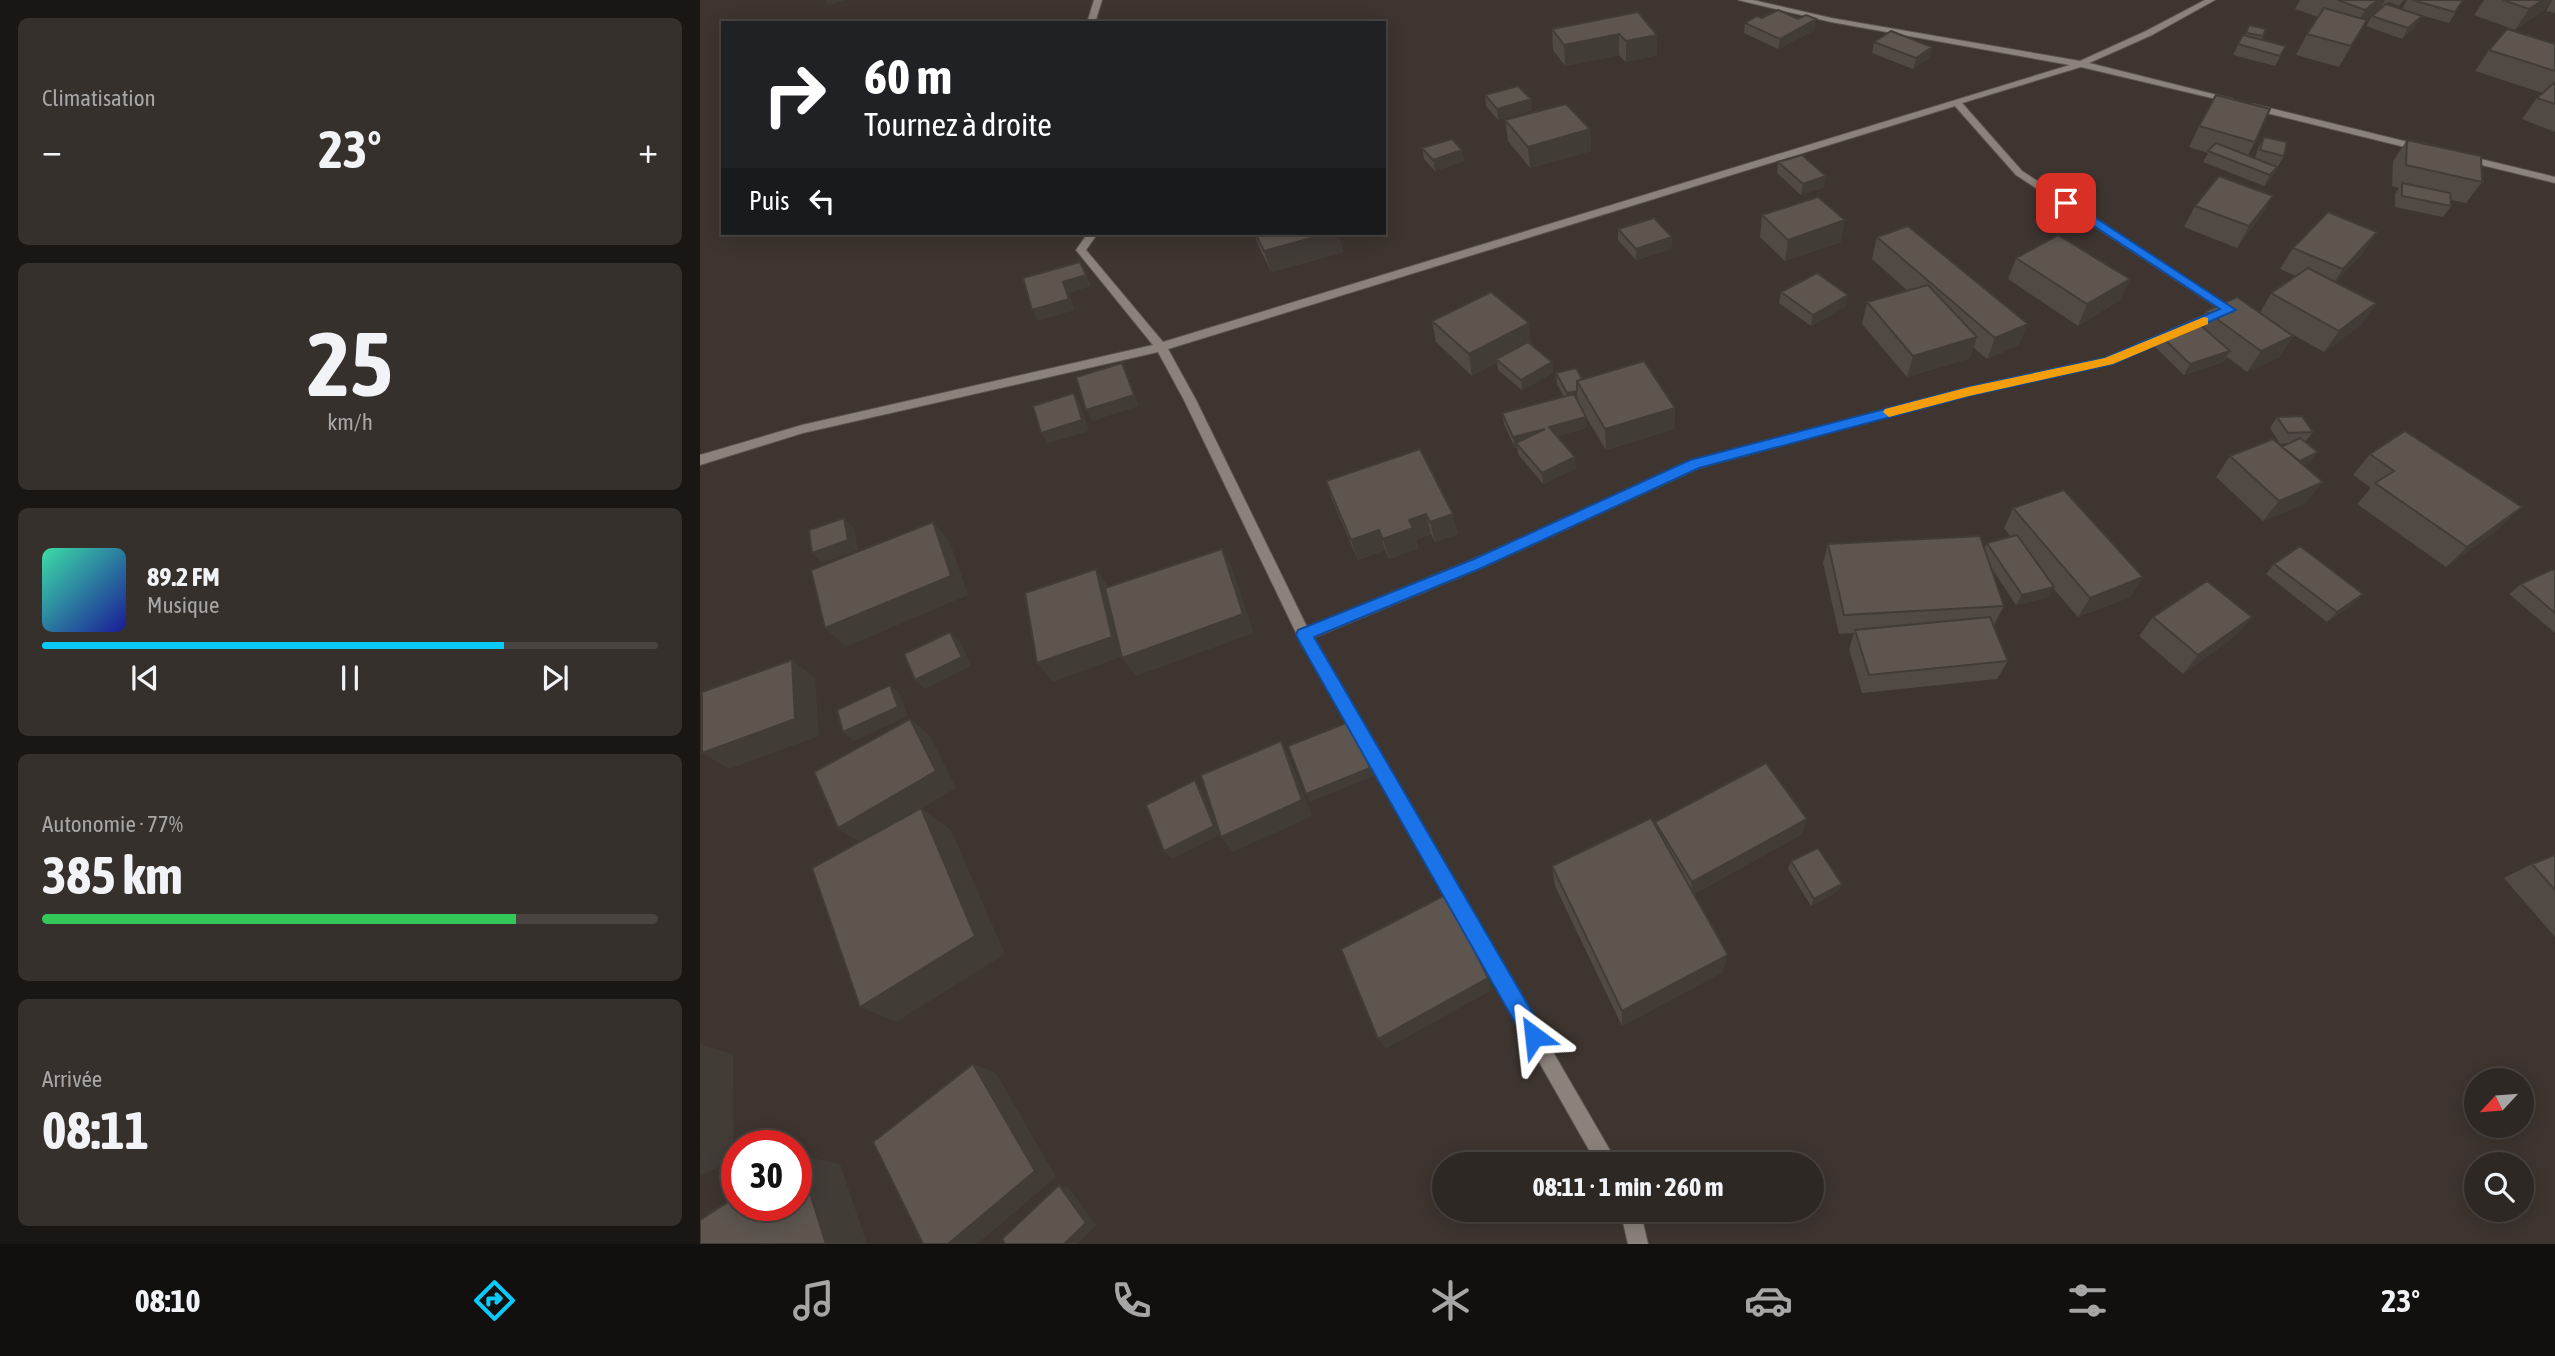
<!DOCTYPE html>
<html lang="fr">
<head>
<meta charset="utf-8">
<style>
  :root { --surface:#2e2824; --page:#36302c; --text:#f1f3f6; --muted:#a7a6a6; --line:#494441; --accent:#09cafa }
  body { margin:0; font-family:"Asap Condensed",sans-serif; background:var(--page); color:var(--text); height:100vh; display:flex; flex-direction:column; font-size:26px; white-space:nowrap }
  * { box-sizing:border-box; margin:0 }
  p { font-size:23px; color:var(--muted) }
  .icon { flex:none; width:38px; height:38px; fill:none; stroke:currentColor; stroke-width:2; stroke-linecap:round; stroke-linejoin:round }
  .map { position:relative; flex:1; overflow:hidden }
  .panel { display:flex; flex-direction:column; gap:18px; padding:18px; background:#191614; width:700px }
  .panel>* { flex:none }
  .top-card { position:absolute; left:21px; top:21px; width:665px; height:214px; border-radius:0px; box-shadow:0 4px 18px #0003,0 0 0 2px var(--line); background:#202124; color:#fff; overflow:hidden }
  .needle { width:46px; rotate:244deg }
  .controls { position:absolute; left:1764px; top:1068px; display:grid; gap:14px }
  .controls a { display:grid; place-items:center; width:70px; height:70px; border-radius:50%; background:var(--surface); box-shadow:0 4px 18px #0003,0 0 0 2px var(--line); font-size:35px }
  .speed { position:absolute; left:21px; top:1130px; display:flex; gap:14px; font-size:35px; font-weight:700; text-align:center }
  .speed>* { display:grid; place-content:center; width:91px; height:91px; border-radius:50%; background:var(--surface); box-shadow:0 4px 18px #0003,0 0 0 2px var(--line); line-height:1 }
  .speed .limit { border:10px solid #d22; background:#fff; color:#111 }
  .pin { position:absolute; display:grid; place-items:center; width:60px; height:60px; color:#fff; margin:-30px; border-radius:14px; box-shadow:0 4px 10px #0006 }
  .me { position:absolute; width:77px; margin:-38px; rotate:330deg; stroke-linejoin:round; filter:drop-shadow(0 0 5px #0008) }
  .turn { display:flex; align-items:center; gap:24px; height:147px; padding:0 28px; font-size:32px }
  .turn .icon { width:91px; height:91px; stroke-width:2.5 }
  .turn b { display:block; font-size:49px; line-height:60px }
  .then { display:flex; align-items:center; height:66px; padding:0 28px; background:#0003; gap:14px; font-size:26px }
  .big { font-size:52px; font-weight:700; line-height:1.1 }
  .panel .card { flex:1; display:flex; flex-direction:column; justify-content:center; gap:10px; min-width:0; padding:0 24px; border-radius:10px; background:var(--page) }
  .panel .dial { align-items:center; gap:0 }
  .dial b { font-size:91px; line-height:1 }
  .song { display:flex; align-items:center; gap:21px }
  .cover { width:84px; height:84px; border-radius:10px; background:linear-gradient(135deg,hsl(160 70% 55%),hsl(240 70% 35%)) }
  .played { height:7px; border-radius:4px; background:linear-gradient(90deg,var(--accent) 75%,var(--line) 75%) }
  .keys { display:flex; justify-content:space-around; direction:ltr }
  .heat { display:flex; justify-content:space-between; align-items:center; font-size:38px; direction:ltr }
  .charge { height:10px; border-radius:5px; background:linear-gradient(90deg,#34c759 77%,var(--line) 0) }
  .trip { position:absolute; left:732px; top:1152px; width:392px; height:70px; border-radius:35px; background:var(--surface); box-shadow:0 4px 18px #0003,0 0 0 2px var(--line); font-weight:700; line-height:70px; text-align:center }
  .menu { display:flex; height:112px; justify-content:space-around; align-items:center; background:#12100e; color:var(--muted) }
  .menu .icon { width:49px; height:49px }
  .menu .selected { color:var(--accent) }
  .menu b { font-size:32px; color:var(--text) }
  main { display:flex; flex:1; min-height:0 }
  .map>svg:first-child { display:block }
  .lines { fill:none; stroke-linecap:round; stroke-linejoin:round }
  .minor-casing { stroke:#5a534f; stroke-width:2 }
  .minor { fill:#8c827c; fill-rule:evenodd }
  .wall { fill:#514944 }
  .shaded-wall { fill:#423c37 }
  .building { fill:#5e554f; stroke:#423c37; stroke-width:2 }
  .route { fill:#1a73e8; stroke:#114b97; stroke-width:2 }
  .slow { fill:#f59e0b }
</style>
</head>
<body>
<main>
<section class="panel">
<div class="card"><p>Climatisation</p>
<div class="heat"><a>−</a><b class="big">23°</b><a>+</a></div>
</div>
<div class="card dial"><b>25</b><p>km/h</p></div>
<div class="card">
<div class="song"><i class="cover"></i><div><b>89.2 FM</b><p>Musique</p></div></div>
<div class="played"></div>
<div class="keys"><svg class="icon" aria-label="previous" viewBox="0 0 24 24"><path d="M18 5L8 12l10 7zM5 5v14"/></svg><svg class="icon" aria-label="pause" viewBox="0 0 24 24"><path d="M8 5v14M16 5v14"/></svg><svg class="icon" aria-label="next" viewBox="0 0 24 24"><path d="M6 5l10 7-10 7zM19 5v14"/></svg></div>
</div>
<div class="card"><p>Autonomie · 77%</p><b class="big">385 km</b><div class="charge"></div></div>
<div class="card"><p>Arrivée</p><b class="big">08:11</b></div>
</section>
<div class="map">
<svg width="1855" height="1244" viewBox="0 0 1855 1244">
  <rect width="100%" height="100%" fill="#3e3530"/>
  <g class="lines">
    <g class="minor-casing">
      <path id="minor" d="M394 0H402L395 23H387Z
        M1038 0H1053L1131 18 1380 61 1446 31 1505 0H1515L1452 35 1389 63 1533 99V103L1381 67 1262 103 1322 171 1535 310 1534 313H1526L1316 175 1255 106 468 349 496 400 607 627 774 559 991 461 1269 387 1405 358 1510 313H1518L1520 316 1412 364 1269 395 999 468 784 567 613 638 918 1164H897L599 639 484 400 458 352 103 433 0 465V455L102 425 453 345 376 250 388 233H398L386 250 463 342 1370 65 1131 22Z
        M1553 104 1724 146 1726 148 1721 151 1550 109V105Z
        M1764 155 1855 177V183L1761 160 1759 158Z
        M920 1209H940L948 1244H928Z"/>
    </g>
    <use href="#minor" class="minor"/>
  </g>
  <path class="wall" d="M1600 0H1704L1699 6 1688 2 1687 4 1702 9 1707 0H1763L1749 23 1703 10 1722 16 1715 27 1702 39 1666 26 1672 16 1667 20 1639 67 1596 55 1607 34 1618 17 1595 9Z
    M1784 0H1851L1845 9 1815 30 1774 15Z
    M1852 0H1855V13L1846 11Z
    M1062 18 1115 30 1078 49 1044 33 1045 23Z
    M1549 25 1566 29 1562 39 1586 46 1575 66 1533 55 1543 35H1545Z
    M852 29 957 35V55L926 62 919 55 865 66 853 50Z
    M1174 42 1232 47 1229 58 1213 69 1172 53Z
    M1855 44V132L1822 119 1837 98 1843 93 1775 71 1789 50Z
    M785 95 832 110 798 120 786 106Z
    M805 120 890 129 891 151 830 168 808 141Z
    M1499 126 1555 142 1548 155 1555 158 1558 148 1564 137 1584 156 1571 178 1564 186 1503 162 1508 153 1489 147Z
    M1707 140 1782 182 1766 203 1751 200V206L1743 217 1695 207V194L1699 188 1692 186 1693 161Z
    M722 148 762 150 764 161 735 171 724 159Z
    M1078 162 1124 187 1101 195 1077 173Z
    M1573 196 1560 217 1537 248 1484 227 1495 206Z
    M1062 215 1141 242 1085 261 1060 237Z
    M918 229 972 237 971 249 936 260 918 240Z
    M1677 232 1662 254 1636 282 1676 303 1661 325 1624 352 1581 328 1593 336 1579 357 1547 372 1527 357 1523 362 1484 375 1454 346 1460 335 1499 324 1506 311 1560 313 1571 293 1596 276 1580 269 1593 248Z
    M554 233H638L643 252 571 272 559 247Z
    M1177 237 1319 345 1287 359 1273 347 1270 358 1207 377 1162 324 1167 302 1208 291 1172 259Z
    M1316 258 1430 279 1420 300 1378 326 1308 279Z
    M1081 292 1148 295 1146 306 1111 326 1079 303Z
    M732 321 831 344 852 362 853 373 822 390 798 370 797 362 772 376 736 342Z
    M856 373 882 379 975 408 974 429 906 450 877 402 886 417V428L857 436 876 468 843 484 818 454 817 447 815 448 804 424 802 413 864 397 857 384Z
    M1577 417 1613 432 1605 442 1610 463 1604 466 1606 503 1563 521 1516 477 1530 456 1582 447 1590 443 1580 444 1570 428Z
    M720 449 758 534 735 542 731 534 716 540 718 548 689 559 685 550 658 560 633 502 626 481Z
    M1670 454 1800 528 1746 567 1657 504 1671 488 1653 475Z
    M1313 508 1443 577 1430 597 1378 617 1353 588 1348 597 1316 605 1291 567 1304 606 1294 625 1308 661 1297 679 1162 693 1149 649 1154 633 1139 634 1123 563 1128 544 1284 548 1287 543 1311 537 1304 528Z
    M1574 564 1653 604 1627 622 1566 574Z
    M1855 571V633L1809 594 1821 584Z
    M1453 617H1552L1535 636 1483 674 1439 636Z
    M955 822 1102 834 994 894 1023 972 922 1026 855 886 852 866 955 825Z
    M1855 855V937L1804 878 1832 864Z
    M1091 861 1142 884 1138 891 1111 906 1088 869Z"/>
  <path class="shaded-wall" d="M126 0H145L129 5Z
    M1678 0H1685L1679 11 1654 30 1665 10Z
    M1843 0H1851L1845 9 1815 30 1829 9Z
    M1722 16 1715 27 1702 39 1708 28Z
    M1116 19 1115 30 1078 49 1080 39Z
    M1667 20 1656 40 1639 67 1651 46Z
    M919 34V55L865 66 864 45Z
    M957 35V55L926 62V41Z
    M1232 47 1229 58 1213 69 1216 58Z
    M831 99 832 110 798 120 797 109Z
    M890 129 891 151 830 168 828 147Z
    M762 150 764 161 735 171 733 160Z
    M1577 167 1571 178 1564 186 1570 175Z
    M1126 176 1124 187 1101 195 1103 184Z
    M1573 196 1560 217 1537 248 1549 226Z
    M1145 220 1141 242 1085 261 1088 240Z
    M1677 232 1662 254 1628 291 1643 269Z
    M629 233H638L643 252 571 272 564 251Z
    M972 237 971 249 936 260V249Z
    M380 262 391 286 369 293 375 310 338 321 332 310 363 282Z
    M1430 279 1420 300 1378 326 1387 304Z
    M1148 295 1146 306 1111 326 1113 315Z
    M1676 303 1661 325 1624 352 1639 331Z
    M829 323 831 344 796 359 797 362 772 376 769 354Z
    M1328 324 1319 345 1287 359 1295 338Z
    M1593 336 1579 357 1547 372 1561 351Z
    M1277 337 1270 358 1207 377 1213 356Z
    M1530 351 1523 362 1484 375 1490 364Z
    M852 362 853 373 822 390 821 380Z
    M422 363 427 374 439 406 393 421 386 410Z
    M877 391 878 402 868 404 867 393Z
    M374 393 380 404 389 431 348 443 341 433Z
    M975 408 974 429 906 450 905 429Z
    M886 417V428L850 438 849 427Z
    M845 429 816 443 817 447 815 448 813 437Z
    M1618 452 1610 463 1592 472 1600 461Z
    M875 457 876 468 843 484 842 473Z
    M1623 482 1606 503 1563 521 1579 501Z
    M1822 507 1800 528 1746 567 1767 547Z
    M726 514 731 534 716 540 718 548 689 559 683 539 709 520Z
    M753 514 758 534 735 542 730 522Z
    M144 518 154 528 158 550 122 563 112 553Z
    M233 522 250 542 268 595 146 647 125 628Z
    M679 530 685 550 658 560 651 540Z
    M522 549 532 568 554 633 436 676 422 658Z
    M396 569 410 589 426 655 353 682 337 663Z
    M1443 577 1430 597 1378 617 1390 598Z
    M1354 587 1348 597 1316 605 1322 595Z
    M1663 594 1653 604 1627 622 1637 612Z
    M1552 617 1535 636 1483 674 1498 655Z
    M250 632 260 641 271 666 225 689 215 680Z
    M92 660 115 678 119 736 29 769 2 753Z
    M190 685 200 694 208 716 154 741 143 732Z
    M210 719 230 736 256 788 222 808 251 830 305 954 196 1022 160 1007 161 843 138 828Z
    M651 721 674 776 610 802 606 794Z
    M581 741 590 758 612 816 533 852 521 837Z
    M495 780 501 789 521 834 472 859 464 851Z
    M1107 819 1102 834 990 896 992 882Z
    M1142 884 1138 891 1111 906 1114 899Z
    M1028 955 1023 972 922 1026V1011Z
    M788 978 792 990 686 1049 678 1039Z
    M2 1045 33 1054 34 1160 0 1176Z
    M273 1064 296 1073 356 1177 277 1244H248Z
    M98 1155 140 1164 167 1244H126Z
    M359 1185 369 1188 396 1225 377 1244H364Z"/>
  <path class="building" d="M1638 0H1678L1665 10Z
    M1712 0H1763L1755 12Z
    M1803 0H1843L1829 9Z
    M1686 4 1722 16 1708 28 1672 16Z
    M1624 8 1667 20 1651 46 1607 34Z
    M1078 10 1098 19 1106 15 1116 19 1080 39 1045 23 1057 16 1062 18Z
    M938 12 957 35 926 41 919 34 864 45 852 29Z
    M1549 25 1566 29 1563 36 1546 33Z
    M1807 29 1855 44V71L1789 50Z
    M1191 31 1232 47 1216 58 1174 42Z
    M1543 35 1586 46 1580 56 1538 44Z
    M1855 82V104L1837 98Z
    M818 86 831 99 797 109 785 95Z
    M1516 95 1570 109 1555 142 1499 126Z
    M866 104 890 129 828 147 805 120Z
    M1564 137 1587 142 1584 156 1560 150Z
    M752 139 762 150 733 160 722 148Z
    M1707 140 1781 156 1782 182 1706 165Z
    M1516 143 1577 167 1570 175 1508 151Z
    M1102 155 1126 176 1103 184 1078 162Z
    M1519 176 1573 196 1549 226 1495 206Z
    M1702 183 1750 193 1751 206 1702 196Z
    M1118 197 1145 220 1088 240 1062 215Z
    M1628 212 1677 232 1643 269 1593 248Z
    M954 218 972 237 936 249 918 229Z
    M1208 226 1328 324 1295 338 1177 237Z
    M555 233H629L564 251Z
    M1358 235 1430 279 1387 304 1316 258Z
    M380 262 386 275 363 282 369 299 332 310 323 278Z
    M1608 268 1676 303 1639 331 1571 293Z
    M1117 273 1148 295 1113 315 1081 292Z
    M1228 285 1277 337 1213 356 1167 302Z
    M791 292 829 323 769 354 732 321Z
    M1537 297 1593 336 1561 351 1506 311Z
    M1499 324 1530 351 1490 364 1460 335Z
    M828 342 852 362 821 380 796 359Z
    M944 361 975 408 905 429 877 381Z
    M422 363 434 395 386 410 376 377Z
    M876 368 882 379 877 381V391L867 393 856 373Z
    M374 393 382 420 341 433 333 406Z
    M874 394 886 417 849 427 875 457 842 473 816 443 845 429 813 437 802 413Z
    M1602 416 1613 432 1588 433 1577 417Z
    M1705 431 1822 507 1767 547 1675 483 1694 471 1670 454Z
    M1600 438 1618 452 1600 461 1582 447Z
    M1573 439 1623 482 1579 501 1530 456Z
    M720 449 753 514 730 522 726 514 709 520 713 528 683 539 679 530 651 540 626 481Z
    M1364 490 1443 577 1390 598 1313 508Z
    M144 518 148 540 112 553 109 530Z
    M233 522 251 576 125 628 111 570Z
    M1317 535 1354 587 1322 595 1287 543Z
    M1280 536 1304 606 1144 615 1128 544Z
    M1600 546 1663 594 1637 612 1574 564Z
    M522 549 543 614 422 658 405 588Z
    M396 569 412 637 337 663 325 593Z
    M1853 569 1855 571V613L1821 584Z
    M1507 581 1552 617 1498 655 1453 617Z
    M1290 617 1308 661 1169 675 1155 630Z
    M250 632 262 657 215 680 204 654Z
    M92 660 95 719 2 753V692Z
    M190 685 198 707 143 732 137 710Z
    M210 719 236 771 138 828 114 772Z
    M651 721 670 768 606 794 588 746Z
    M581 741 602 800 521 837 501 775Z
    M1066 763 1107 819 992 882 955 822Z
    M495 780 514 826 464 851 446 805Z
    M221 808 275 936 160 1007 112 868Z
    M951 818 1028 955 922 1011 852 866Z
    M1118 848 1142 884 1114 899 1091 861Z
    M1855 855V890L1832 864Z
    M747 894 788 978 678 1039 641 949Z
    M0 1045H2L0 1154Z
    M273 1064 335 1171 248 1244H223L173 1142Z
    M98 1155 126 1244H0V1220L37 1196V1206H96V1156Z
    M359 1185 386 1223 364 1244H305L302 1239Z"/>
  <path class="route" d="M1362 201H1370L1536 310 1413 364 1269 396 999 468 784 567 614 637 842 1029 845 1036 842 1044 834 1047 827 1044 598 639 596 635 598 630 774 559 990 460 1269 387 1405 358 1520 309 1362 205Z"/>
  <path class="slow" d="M1504 317 1508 318V324L1413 364 1269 396 1189 417 1183 412 1185 409 1269 387 1405 358Z"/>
</svg>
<div class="controls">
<a><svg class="needle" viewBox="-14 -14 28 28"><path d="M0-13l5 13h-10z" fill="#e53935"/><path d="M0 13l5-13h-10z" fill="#a7a6a6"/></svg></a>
<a><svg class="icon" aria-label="search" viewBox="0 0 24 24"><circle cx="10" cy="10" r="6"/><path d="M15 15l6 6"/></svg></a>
</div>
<div class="speed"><div class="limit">30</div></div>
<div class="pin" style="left:1366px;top:203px;background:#d93025"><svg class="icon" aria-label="arrive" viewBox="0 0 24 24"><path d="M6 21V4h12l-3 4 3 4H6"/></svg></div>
<svg class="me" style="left:834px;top:1036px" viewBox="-20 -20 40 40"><path d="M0-17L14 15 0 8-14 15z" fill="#1a73e8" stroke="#fff" stroke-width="4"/></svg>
<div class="trip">08:11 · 1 min · 260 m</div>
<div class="top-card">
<div class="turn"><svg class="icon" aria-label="right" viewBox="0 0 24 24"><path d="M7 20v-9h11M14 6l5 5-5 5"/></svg><div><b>60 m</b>Tournez à droite</div></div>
<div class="then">Puis<svg class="icon" aria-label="left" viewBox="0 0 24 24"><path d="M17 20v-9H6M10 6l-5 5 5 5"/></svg></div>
</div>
</div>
</main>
<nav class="menu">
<b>08:10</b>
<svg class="icon selected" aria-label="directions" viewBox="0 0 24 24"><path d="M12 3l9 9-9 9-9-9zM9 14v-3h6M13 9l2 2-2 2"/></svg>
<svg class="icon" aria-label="music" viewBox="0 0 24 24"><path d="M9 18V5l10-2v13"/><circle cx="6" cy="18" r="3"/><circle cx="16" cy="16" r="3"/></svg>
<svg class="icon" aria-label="phone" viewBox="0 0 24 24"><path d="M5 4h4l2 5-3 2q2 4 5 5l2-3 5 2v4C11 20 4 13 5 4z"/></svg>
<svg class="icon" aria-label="climate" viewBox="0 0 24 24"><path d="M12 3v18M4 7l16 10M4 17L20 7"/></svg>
<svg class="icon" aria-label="car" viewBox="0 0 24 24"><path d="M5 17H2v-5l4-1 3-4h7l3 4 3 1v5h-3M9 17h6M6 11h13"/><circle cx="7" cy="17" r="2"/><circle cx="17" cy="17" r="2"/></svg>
<svg class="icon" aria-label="filters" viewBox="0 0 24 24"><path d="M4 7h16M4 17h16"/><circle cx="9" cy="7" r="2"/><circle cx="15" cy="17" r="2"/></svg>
<b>23°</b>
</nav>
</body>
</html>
